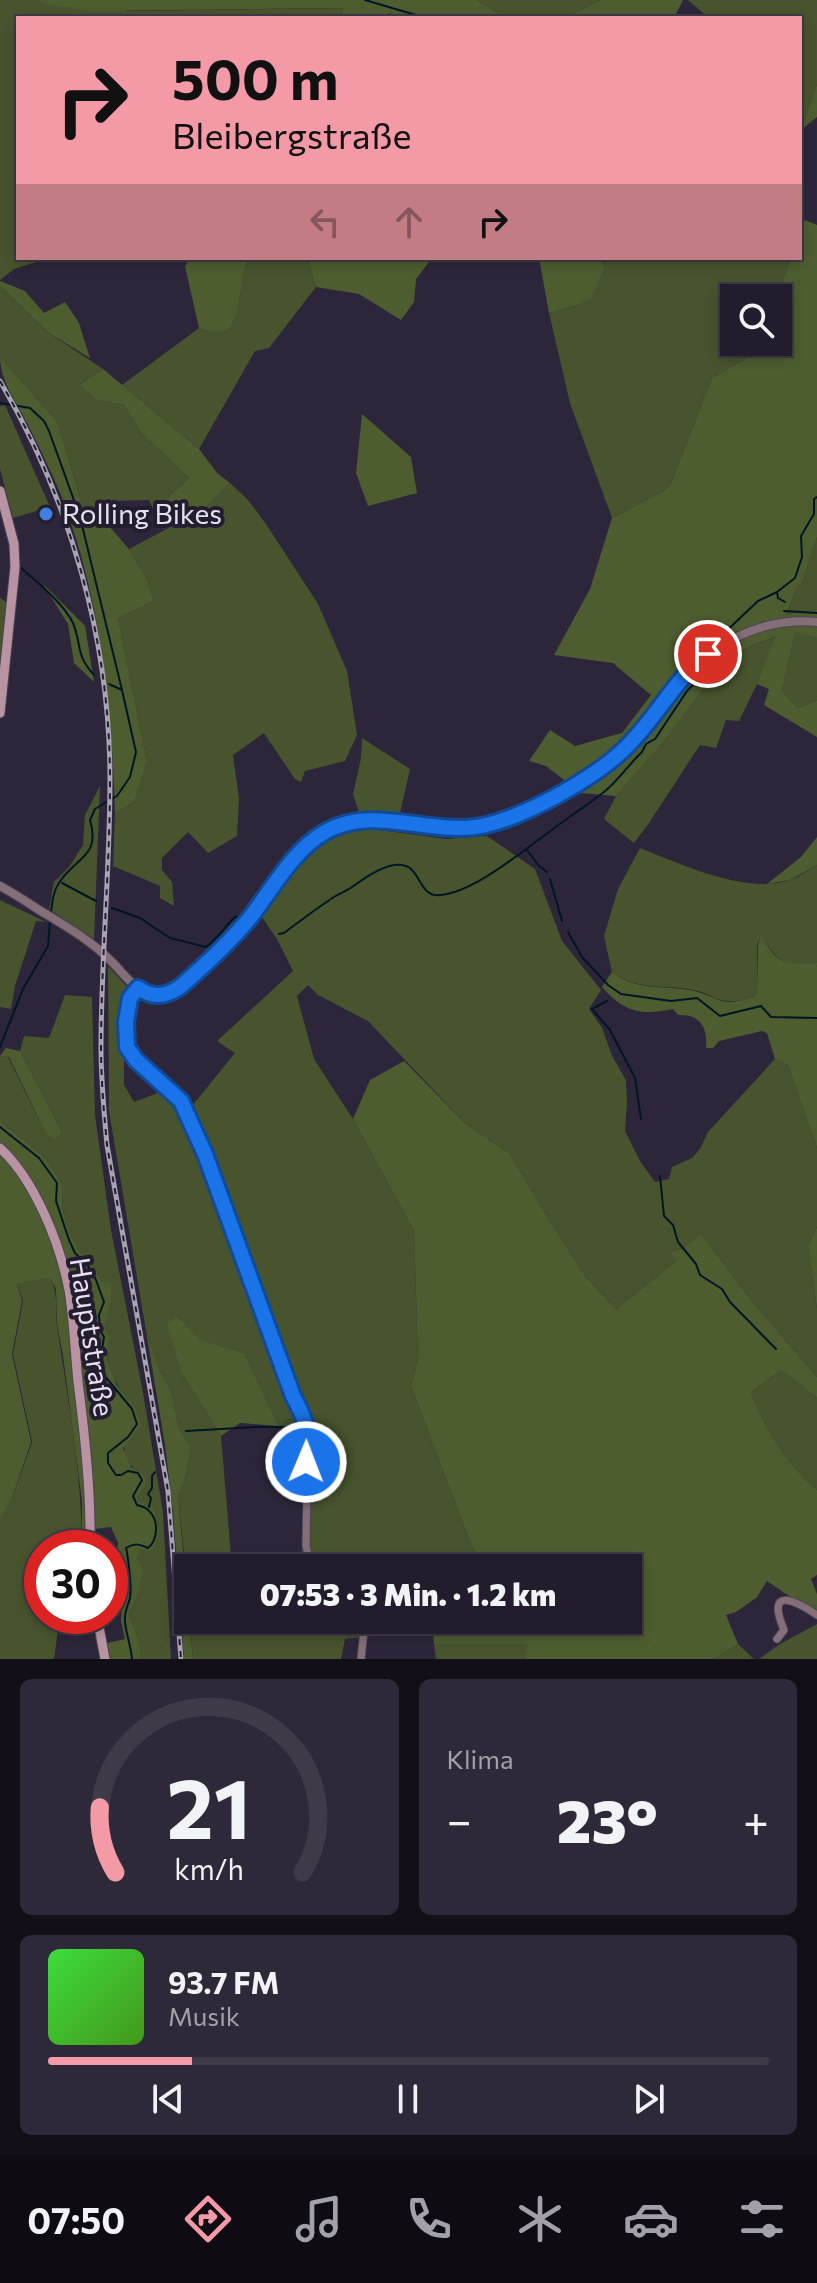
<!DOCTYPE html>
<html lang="de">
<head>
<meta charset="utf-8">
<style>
  :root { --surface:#221c2c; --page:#2e2938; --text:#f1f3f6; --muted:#a2a1a9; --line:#3f3a48; --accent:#f49aa6 }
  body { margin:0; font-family:Commissioner,sans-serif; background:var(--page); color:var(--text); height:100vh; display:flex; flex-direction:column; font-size:30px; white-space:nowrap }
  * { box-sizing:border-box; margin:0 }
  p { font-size:26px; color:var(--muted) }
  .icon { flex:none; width:44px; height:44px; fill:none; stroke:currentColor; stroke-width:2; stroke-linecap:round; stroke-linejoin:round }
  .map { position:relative; height:1659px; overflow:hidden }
  .drawer { display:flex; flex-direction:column; gap:20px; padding:20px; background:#130f18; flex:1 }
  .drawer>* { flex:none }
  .top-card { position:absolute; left:16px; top:16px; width:786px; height:244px; border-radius:0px; box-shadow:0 4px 12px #0003,0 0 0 2px var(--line); background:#f49aa6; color:#111; overflow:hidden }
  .fabs { position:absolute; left:720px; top:284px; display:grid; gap:16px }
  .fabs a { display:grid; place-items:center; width:72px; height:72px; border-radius:0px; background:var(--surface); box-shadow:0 4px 12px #0003,0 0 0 2px var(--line); font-size:40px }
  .speed { position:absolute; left:24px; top:1530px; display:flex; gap:16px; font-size:40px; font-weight:700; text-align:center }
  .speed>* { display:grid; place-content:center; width:104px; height:104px; border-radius:50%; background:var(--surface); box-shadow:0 4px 12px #0003,0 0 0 2px var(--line); line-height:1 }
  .speed .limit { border:12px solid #d22; background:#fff; color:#111 }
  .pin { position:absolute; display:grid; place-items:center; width:68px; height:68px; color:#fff; margin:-34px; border:4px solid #fff; border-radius:50%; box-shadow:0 2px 8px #0007 }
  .me { position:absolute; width:88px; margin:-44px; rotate:1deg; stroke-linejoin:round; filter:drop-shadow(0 0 6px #0008) }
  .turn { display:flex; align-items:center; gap:28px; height:168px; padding:0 24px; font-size:36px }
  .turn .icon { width:104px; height:104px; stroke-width:2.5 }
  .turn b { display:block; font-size:56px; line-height:68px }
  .lanes { display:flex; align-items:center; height:76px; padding:0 24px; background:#0003; justify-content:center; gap:40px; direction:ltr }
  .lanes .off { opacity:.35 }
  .big { font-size:60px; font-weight:800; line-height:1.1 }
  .drawer .tile { flex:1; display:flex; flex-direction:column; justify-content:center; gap:12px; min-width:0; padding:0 28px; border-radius:12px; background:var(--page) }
  .drawer .dial { align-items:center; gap:0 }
  .dial svg { height:208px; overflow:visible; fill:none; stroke:var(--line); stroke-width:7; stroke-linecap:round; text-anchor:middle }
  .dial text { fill:var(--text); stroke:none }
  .song { display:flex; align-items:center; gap:24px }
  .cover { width:96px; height:96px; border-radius:12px; background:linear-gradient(135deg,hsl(120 70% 55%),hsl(100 70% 35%)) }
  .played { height:8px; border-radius:4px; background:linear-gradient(90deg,var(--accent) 20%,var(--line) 20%) }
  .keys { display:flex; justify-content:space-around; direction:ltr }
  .heat { display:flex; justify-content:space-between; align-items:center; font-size:44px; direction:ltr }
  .drawer .tiles { flex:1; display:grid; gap:20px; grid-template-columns:1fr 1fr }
  .tile:last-child { grid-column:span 2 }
  .trip { position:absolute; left:174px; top:1554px; width:468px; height:80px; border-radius:0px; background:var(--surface); box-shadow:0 4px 12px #0003,0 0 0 2px var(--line); font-weight:800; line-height:80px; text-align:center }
  .tab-bar { display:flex; height:128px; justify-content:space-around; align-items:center; background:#0e0b12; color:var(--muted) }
  .tab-bar .icon { width:56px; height:56px }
  .tab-bar .selected { color:var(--accent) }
  .tab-bar b { font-size:36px; color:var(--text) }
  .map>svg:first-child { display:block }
  .green { fill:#47542d }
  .forest { fill:#4e5d30 }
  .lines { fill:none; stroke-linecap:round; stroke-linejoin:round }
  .stream { stroke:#011625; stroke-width:2 }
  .minor-casing { stroke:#4b4457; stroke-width:9 }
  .tertiary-casing { stroke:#4b4457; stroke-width:10 }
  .secondary-casing { stroke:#4b4457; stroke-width:11 }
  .minor { stroke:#846e77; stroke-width:7 }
  .tertiary { stroke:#846e77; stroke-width:8 }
  .secondary { stroke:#b894a2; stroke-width:9 }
  .rail-casing { stroke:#a9a4b3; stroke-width:5 }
  .rail { stroke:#241d30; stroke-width:2; stroke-dasharray:6; stroke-linecap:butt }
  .route-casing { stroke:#114b97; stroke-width:20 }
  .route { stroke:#1a73e8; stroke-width:14 }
  .shop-dot { fill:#3f7fe0; stroke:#241d30; stroke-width:3 }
  .labels { text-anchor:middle; stroke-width:8; stroke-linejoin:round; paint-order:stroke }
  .poi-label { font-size:28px; fill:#e6e1ee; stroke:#241d30; text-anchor:start }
  .street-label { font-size:28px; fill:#e6e1ee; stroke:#241d30 }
</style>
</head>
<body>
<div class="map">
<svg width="817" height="1659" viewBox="0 0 817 1659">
  <rect width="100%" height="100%" fill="#2d263a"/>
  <path class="green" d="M0 0H127L126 11 343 8 341 18H18V258H49L14 269 0 280Z
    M477 0H600L565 18H506Z
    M688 0H817V84L801 130 800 18H709Z
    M247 258H307L316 287 269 348 255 351 199 449 122 385 199 328 208 331 237 313Z
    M599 258H791L776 298H734V342H760L756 353 712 378 671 483 665 490 612 518 570 403 549 313 579 305 605 266Z
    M0 286 49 333 103 369 79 385 97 400 124 405 141 433 189 478 164 501 158 519 149 500 108 501V525L87 520 57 421 0 357Z
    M5 405 50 507 13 518 0 469V406Z
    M230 483 248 500 266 524 318 604 347 671 357 735 345 761 305 771 301 782 295 779 264 733 233 755 239 799 237 836 208 853 188 832 162 858V870L172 882 174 906 160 898V886L113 866 115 813 135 801 147 761 118 618 154 601 146 577 129 549 204 509Z
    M817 537V610L786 616 798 586 802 583Z
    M0 598 9 604 0 683Z
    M795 631 817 638V700L798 708 782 691Z
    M776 637 757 684 739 721 726 720 716 748 700 745 649 823 634 843 604 819 616 796 667 738 725 660 753 645Z
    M362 738 410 769 399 818 375 815 361 818 353 794 361 758Z
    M100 786 94 939 49 909 54 882 69 867 83 845 85 815Z
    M364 828 447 839 487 836 535 869 562 941 601 990 589 1009 602 1028 612 1056 626 1080 627 1102 625 1131 640 1161 655 1182 669 1179 672 1167 692 1158 700 1149 708 1132 775 1059 788 1065 817 1148V1227L808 1246 817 1309V1377L751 1300 701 1233 683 1248 672 1252 676 1261 616 1309 586 1277 550 1221 510 1154 465 1123 368 1021 318 995 308 985 297 996 314 1059 353 1119 414 1231 418 1359 411 1386 472 1547 489 1568H300L301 1549 304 1556 309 1549V1422L295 1394 188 1111 235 1053 217 1041 293 971 277 939 260 914 307 854 329 838Z
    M640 848C680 864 747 895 790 880 799 877 808 870 817 865V963C782 964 781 965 761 936L757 945V992L754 997C746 999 737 1002 729 1001 717 1001 709 994 698 991 666 983 641 993 612 972L604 936 618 889Z
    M0 900 46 922 36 921 15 986 11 1009 0 1007Z
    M108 966 130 990 124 1005V1085L134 1102 166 1090 179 1103 202 1153 288 1392 302 1420 303 1428 279 1426 244 1353 200 1340 177 1316 182 1374 221 1436 232 1568H188V1572H186L178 1497 186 1476 191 1446 179 1429 171 1390 160 1371 146 1331 109 1111Z
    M65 995 92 997 95 1115 111 1230 142 1387 163 1512 171 1659H140L138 1638 129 1615 136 1599 139 1502 137 1495 147 1482C143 1472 135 1471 129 1463 118 1445 129 1425 134 1406 122 1392 111 1379 108 1360 105 1349 110 1340 105 1328L111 1302 93 1266 81 1253 71 1237 62 1208 63 1185 46 1159 28 1143 0 1122V1056L8 1057 46 1134 62 1132 20 1051 24 1036 49 1038Z
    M50 1278C59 1295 55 1308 57 1326 68 1401 82 1472 82 1548H42V1616H71L65 1629 58 1630 54 1659H0V1521L12 1498 32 1442 13 1354 23 1301 17 1284Z
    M781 1370 817 1398V1490C785 1464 765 1430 751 1392Z
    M284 1620H414L413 1622 381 1635 345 1639 341 1659H193L191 1634 239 1621 256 1636Z
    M817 1624V1659H759L780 1644Z
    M434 1644H529L524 1659H436Z
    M738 1644 754 1659H714Z"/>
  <path class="forest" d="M37 0H477L506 18H403L389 13 384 18H341L343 8 92 11 48 5Z
    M600 0H683L674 18H565Z
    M817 84V117L801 130Z
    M805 220 817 225V537L802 583 798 586 786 615 817 610V638L795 632 782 691 798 708 817 700V737L764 705 769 689 757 684 775 637 753 645 725 660 667 738 616 796 581 793 546 766 529 761 550 730 575 746 622 733 651 695 613 663 554 655 590 589 612 518 665 490 671 483 712 378 756 353 760 342H778V298H776L791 258H800V234Z
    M190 258H247L237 313 228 330 208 331 199 328 185 266Z
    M307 258H432L416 279 414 302 401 320 359 294 316 287Z
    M539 258H599L605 266 592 297 579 305 549 313Z
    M0 281 25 291 44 313 65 302 79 323 90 358 49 333 0 286Z
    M0 357 57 421 87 520 108 525 129 549 146 577 154 601 118 618 147 761 135 801 115 813C112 705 100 597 61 495 51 471 39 447 27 423 16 402 0 380 0 357Z
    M103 369 199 449 217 473 230 483 204 509 163 529 158 519 164 501 189 478 141 433 124 405 97 400 79 385Z
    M362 414 411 457 417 493 368 506 356 473Z
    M43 584 85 626 94 682 74 663 68 624Z
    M817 837V865L790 880 767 884 801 857Z
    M761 935C777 965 785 964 817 963V1148L788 1065 775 1059 767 1033 762 1031 719 1041 713 1048H706C708 1027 700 1014 678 1015L673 1009C641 1016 624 1012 602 987L612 972C641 994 667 983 698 992 709 995 717 1001 729 1002 737 1002 746 999 754 997L757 992 758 945Z
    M6 1048 20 1051 62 1132 55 1139 46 1134 9 1057 0 1056Z
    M404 1061 465 1123 510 1154 550 1221 586 1277 616 1309 676 1261 671 1252 683 1248 701 1233 751 1300 817 1377V1398L781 1370 751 1392C765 1430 786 1464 817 1490V1575L811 1579 817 1594V1611L786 1594 767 1581 757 1597 736 1612 726 1615 738 1644 714 1659H524L528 1644H434L432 1620H628V1568H489L472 1547 411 1386 418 1359 414 1231 353 1119 370 1080Z
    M0 1122 28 1143 46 1159 63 1185 62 1208 71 1237 81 1253 93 1266 102 1282 111 1283V1302L105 1328 109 1337 107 1359 116 1384 134 1406 141 1425 123 1448 131 1467 143 1474 147 1482 137 1496 139 1502 154 1510 159 1532 154 1550 139 1549 137 1560 143 1569 136 1599 129 1615 138 1638 141 1659H101L99 1645 125 1639 121 1621 122 1597 115 1570 118 1543 111 1527 95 1529 93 1548H82V1501L63 1355 57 1324 56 1289 50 1278 17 1284 22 1301 12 1354 31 1442 12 1498 0 1521Z
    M817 1227V1309L808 1246Z
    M177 1316 201 1340 244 1353 279 1426 240 1423 221 1436 182 1374 167 1325Z
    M146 1331 160 1371 171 1390 179 1429 191 1446 186 1476 178 1497 193 1659H184L173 1512 165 1445Z"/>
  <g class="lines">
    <path class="stream" d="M365 0 426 18
      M0 403 30 408 44 421 49 431 80 517 122 690 136 752 130 777 117 796 95 809 90 820C101 858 75 857 59 883 53 892 52 902 51 913
      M21 568C37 582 64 604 73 623 82 645 75 654 94 675
      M777 592 778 598 785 602
      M784 611 817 613
      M721 636 758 601 777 592 795 578 802 557 801 536 814 514V499L817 497
      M109 684 122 690
      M527 850 539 866 547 872
      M550 879 562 921
      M62 883 96 901
      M112 908 140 918 170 938 206 947C218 939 224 927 235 917L244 916
      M568 932 582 957 608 985 621 994 671 1001 697 998 720 1016 761 1006 771 1017 817 1018
      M279 934 284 933C300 921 317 908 334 897 340 893 349 890 355 885 367 876 394 857 410 868 421 877 422 897 440 895 472 893 519 854 545 835 564 820 585 807 604 792 619 780 629 764 642 752L646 744 655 739 687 691 709 668
      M607 1001 592 1009 610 1030 635 1078 641 1119
      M0 1047 23 989 48 946 50 920
      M0 1127 39 1158 57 1183 56 1201 69 1240 75 1253 88 1266 96 1280 104 1302 99 1315 100 1330 104 1337 99 1369 132 1409 137 1424 128 1437 108 1453V1463L116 1475H121L128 1471 138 1473 142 1480 133 1496 137 1505C141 1506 147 1508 149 1511 159 1520 158 1540 148 1548 140 1544 134 1543 126 1548 128 1556 132 1589 130 1598 128 1606 124 1612 125 1622 126 1634 131 1646 132 1659
      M660 1176 664 1216 673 1225 678 1242 696 1264 700 1275 722 1289 730 1302 776 1349
      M186 1431 257 1427H303
      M312 1434H316L317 1429
      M149 1507 151 1498 148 1494 152 1488V1476L155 1472"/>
    <g class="minor-casing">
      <path id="minor" d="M138 988 130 998 126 1022 127 1047 136 1060 181 1101 205 1154 293 1396 306 1420 308 1434 306 1546 311 1568
        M777 1639 784 1630C766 1587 793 1599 817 1615
        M361 1659 365 1620"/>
    </g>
    <g class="tertiary-casing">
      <path id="tertiary" d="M0 886C13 893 24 900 36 908 62 924 88 938 110 960 123 972 137 995 157 996 174 996 186 982 197 972 216 954 236 936 252 915 272 889 291 857 318 837 364 803 421 834 472 828 509 824 555 797 588 778 624 756 644 723 670 691 705 647 760 616 817 622"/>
    </g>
    <g class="secondary-casing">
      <path id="secondary" d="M0 491 14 544 15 567 0 713
        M0 1148C35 1180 60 1244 69 1290 74 1320 75 1352 78 1382 85 1437 91 1492 90 1548
        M97 1616 105 1659"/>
    </g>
    <use href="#minor" class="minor"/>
    <use href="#tertiary" class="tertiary"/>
    <use href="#secondary" class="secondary"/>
    <g class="rail-casing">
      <path id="rail" d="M0 381C71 502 110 640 110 780 110 870 101 959 101 1048 101 1080 104 1113 107 1145L168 1491 181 1659"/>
    </g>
    <use href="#rail" class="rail"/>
  </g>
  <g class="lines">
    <g class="route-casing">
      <path id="route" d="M306 1462C308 1429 309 1426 293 1396L205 1154 181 1101 136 1060 127 1047 126 1022 130 998 138 988C153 998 165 997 180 987 204 966 228 944 249 919 272 890 292 851 325 832 374 803 433 838 486 825 529 815 603 774 632 741 660 712 674 680 708 654"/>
    </g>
    <use href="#route" class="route"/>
  </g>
  <circle class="shop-dot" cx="46" cy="514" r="8"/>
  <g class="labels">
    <g class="poi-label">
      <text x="62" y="524">Rolling Bikes</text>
    </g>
    <g class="street-label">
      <text transform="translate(92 1337) rotate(81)" y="10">Hauptstraße</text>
    </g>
  </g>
</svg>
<div class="fabs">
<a><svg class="icon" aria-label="search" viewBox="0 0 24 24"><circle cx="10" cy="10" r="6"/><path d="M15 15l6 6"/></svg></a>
</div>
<div class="speed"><div class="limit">30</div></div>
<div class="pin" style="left:708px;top:654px;background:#d93025"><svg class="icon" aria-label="arrive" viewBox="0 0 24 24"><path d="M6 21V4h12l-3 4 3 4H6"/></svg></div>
<svg class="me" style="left:306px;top:1462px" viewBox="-20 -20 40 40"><circle r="17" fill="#1a73e8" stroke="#fff" stroke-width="3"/><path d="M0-11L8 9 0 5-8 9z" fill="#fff"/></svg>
<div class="trip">07:53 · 3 Min. · 1.2 km</div>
<div class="top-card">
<div class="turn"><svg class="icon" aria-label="right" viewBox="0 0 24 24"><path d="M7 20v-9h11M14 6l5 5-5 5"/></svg><div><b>500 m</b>Bleibergstraße</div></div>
<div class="lanes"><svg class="icon off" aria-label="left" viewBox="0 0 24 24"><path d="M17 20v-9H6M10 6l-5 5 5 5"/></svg><svg class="icon off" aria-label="ahead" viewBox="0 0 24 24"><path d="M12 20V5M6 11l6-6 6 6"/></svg><svg class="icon" aria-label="right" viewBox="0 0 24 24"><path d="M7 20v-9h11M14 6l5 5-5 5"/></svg></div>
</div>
</div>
<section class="drawer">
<div class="tiles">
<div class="tile dial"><svg viewBox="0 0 100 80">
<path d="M14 69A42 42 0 1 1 86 69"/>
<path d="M14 69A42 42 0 0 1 8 44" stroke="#f49aa6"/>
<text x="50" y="56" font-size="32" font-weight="700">21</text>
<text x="50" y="72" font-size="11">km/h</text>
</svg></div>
<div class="tile"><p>Klima</p>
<div class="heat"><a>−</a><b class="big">23°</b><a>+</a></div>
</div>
<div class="tile">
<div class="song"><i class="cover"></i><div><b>93.7 FM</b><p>Musik</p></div></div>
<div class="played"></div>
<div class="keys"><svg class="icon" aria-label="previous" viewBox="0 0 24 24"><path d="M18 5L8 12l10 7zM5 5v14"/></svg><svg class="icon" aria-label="pause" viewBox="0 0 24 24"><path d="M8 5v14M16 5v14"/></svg><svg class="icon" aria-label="next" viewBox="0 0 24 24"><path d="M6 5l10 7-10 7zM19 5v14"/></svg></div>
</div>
</div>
</section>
<nav class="tab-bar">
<b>07:50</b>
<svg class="icon selected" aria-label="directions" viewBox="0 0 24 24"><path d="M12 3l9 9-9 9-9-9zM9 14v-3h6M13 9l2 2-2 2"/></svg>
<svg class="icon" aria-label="music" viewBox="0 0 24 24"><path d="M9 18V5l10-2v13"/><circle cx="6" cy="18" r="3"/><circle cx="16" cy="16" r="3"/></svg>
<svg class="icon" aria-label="phone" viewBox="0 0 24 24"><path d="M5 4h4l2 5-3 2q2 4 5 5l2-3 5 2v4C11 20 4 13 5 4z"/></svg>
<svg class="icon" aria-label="climate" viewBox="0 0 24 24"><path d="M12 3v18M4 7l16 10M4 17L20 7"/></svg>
<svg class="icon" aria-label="car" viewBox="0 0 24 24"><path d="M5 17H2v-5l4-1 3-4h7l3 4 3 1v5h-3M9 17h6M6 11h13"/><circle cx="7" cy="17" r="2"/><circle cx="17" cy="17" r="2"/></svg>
<svg class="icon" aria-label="filters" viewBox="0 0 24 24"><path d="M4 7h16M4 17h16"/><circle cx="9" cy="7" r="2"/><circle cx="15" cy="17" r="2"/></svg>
</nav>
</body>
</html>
